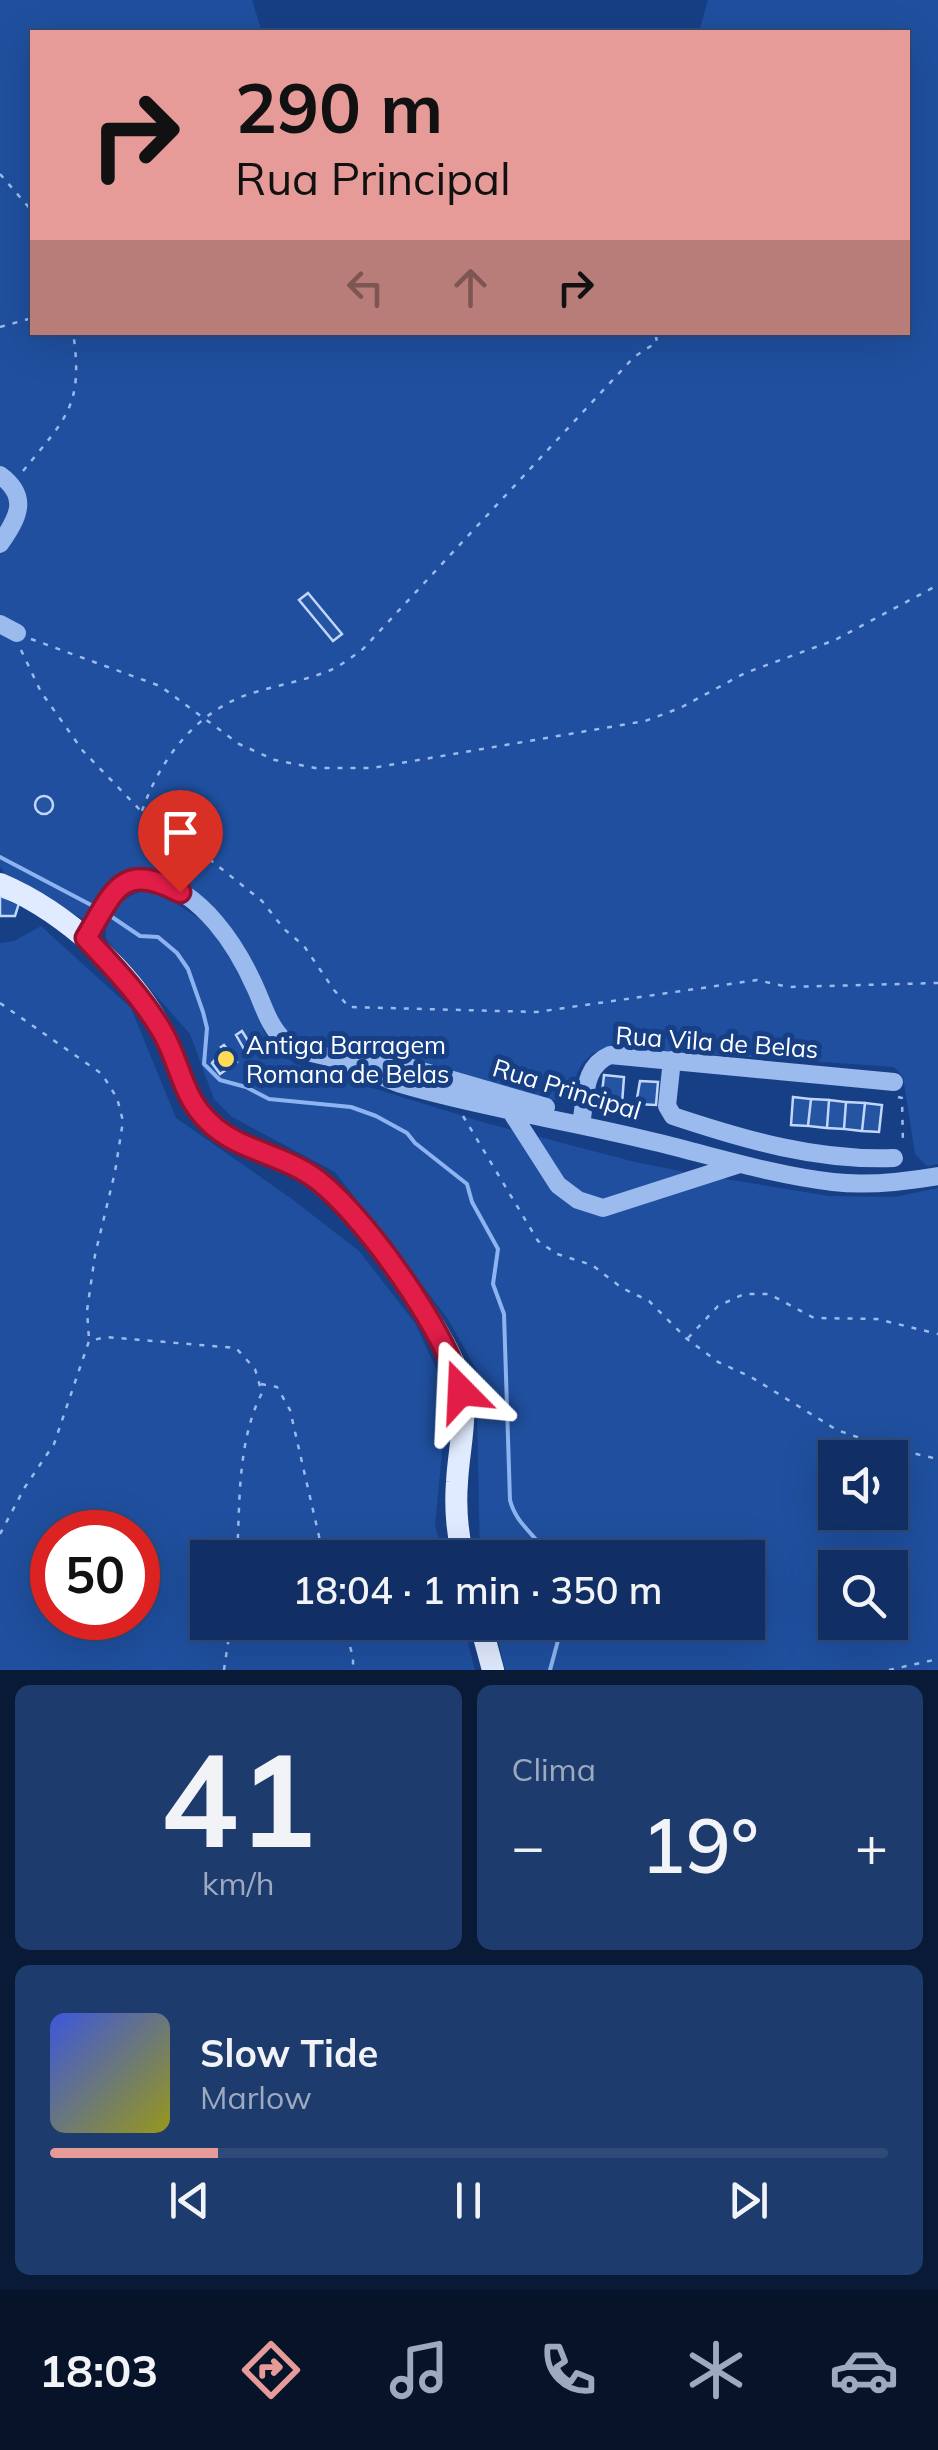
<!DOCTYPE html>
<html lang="pt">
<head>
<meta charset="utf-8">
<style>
  :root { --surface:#112f64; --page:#1e3b6d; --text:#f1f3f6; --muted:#9ca9bf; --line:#304a78; --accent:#e69b98 }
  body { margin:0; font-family:Mulish,sans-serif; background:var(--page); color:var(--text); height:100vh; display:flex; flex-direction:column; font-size:38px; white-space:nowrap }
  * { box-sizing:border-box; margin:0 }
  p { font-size:32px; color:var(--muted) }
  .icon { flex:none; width:55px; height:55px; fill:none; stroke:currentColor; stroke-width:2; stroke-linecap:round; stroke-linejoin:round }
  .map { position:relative; height:1670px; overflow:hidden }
  .panel { display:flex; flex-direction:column; gap:15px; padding:15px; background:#091a37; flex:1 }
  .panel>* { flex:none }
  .guide { position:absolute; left:30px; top:30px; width:880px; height:305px; border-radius:0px; box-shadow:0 10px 40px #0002,0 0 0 2px var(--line); background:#e69b98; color:#111; overflow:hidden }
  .controls { position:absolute; left:818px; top:1440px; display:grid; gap:20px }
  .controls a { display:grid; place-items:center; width:90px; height:90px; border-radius:0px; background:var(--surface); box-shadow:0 10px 40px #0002,0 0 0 2px var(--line); font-size:50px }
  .speed { position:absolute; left:30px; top:1510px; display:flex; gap:20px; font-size:50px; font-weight:700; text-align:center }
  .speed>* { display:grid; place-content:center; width:130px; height:130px; border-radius:50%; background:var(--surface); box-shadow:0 10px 40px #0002,0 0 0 2px var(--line); line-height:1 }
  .speed .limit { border:15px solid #d22; background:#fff; color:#111 }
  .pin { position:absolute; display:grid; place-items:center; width:85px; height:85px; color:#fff; margin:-102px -42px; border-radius:50% 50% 50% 0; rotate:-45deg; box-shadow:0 0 10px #0007 }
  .pin .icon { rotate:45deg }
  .me { position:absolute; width:110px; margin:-55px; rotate:339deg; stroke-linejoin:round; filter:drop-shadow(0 0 8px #0008) }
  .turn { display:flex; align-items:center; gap:35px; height:210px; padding:0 40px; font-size:45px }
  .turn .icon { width:130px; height:130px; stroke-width:2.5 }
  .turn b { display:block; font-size:70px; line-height:85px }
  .lanes { display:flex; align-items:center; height:95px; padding:0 40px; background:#0003; justify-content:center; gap:50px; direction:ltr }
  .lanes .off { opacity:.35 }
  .big { font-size:75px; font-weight:600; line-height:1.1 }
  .panel .widget { flex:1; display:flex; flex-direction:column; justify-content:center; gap:15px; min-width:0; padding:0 35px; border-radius:15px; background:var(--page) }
  .panel .dial { align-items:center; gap:0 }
  .dial b { font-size:130px; line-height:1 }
  .song { display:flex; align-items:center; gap:30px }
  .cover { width:120px; height:120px; border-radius:15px; background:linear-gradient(135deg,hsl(230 70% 55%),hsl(60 70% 35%)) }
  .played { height:10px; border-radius:5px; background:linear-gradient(90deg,var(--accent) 20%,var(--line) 20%) }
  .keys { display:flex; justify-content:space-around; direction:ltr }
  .heat { display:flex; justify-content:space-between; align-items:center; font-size:55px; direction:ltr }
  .panel .tiles { flex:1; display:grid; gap:15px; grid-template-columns:1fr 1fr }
  .widget:last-child { grid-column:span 2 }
  .trip { position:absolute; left:190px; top:1540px; width:575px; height:100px; border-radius:0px; background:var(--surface); box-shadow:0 10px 40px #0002,0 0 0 2px var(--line); font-weight:600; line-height:100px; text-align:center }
  .menu { display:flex; height:160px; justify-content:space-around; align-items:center; background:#071328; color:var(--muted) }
  .menu .icon { width:70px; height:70px }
  .menu .active { color:var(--accent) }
  .menu b { font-size:45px; color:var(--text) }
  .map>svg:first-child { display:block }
  .green { fill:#1f4f9e; fill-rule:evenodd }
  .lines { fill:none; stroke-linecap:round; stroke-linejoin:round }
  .stream { stroke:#8db4f0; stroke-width:4 }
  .building { fill:#2554a3; stroke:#c0d6fa; stroke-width:2.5 }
  .path { stroke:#9bbaed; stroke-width:2.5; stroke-dasharray:5 8; stroke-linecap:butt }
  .minor { stroke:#9bbaed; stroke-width:18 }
  .major { stroke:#e1ebff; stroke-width:22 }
  .route-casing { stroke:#92132f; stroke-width:25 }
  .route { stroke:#e11d48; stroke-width:18 }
  .poi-dot { fill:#ffdb57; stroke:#173f85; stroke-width:4 }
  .labels { text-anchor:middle; stroke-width:10; stroke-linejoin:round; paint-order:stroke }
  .street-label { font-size:25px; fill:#fff; stroke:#173f85 }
  .poi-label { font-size:25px; fill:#fff; stroke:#173f85; text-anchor:start }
</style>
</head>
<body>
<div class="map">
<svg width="938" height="1670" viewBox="0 0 938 1670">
  <rect width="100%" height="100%" fill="#173f85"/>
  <path class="green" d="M0 0H252L262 32H32V332H908V32H699L708 0H938V1164L927 1166 915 1154 903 1077 894 1067 607 1047C577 1058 577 1075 567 1103L303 1042 285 1034 251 963 171 878C154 869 141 865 122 873L92 917 83 919 9 879 0 867Z
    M143 891 158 892 203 921 232 956 267 1038 295 1064 486 1123 635 1162 690 1173 829 1196 895 1197 938 1188V1670H505L494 1623 748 1622V1558L480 1557 476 1369 448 1319 335 1172 232 1117 214 1099 190 1034 106 939C103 913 120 898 143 891ZM835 1458H890V1512H835ZM835 1568H890V1622H835Z
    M41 926 131 1008 176 1118 292 1199 359 1251 415 1323 441 1379 447 1400 435 1526 445 1557 208 1558V1622L463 1623 475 1670H0V943L14 941ZM52 1532H138V1618H52Z"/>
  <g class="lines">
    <path class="stream" d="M0 857 93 906
      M109 915 140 936 158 937 177 953 188 969 203 1012 207 1028 204 1064 220 1080 246 1087 269 1099 351 1107 376 1116 407 1133 415 1143 467 1184 472 1202 498 1249 493 1284 504 1314 510 1500C516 1525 538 1536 549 1558
      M550 1670 563 1622"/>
  </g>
  <path class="building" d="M308 593 342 634 333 641 299 600Z
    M35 805a9 9 0 1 1 18 0a9 9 0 1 1-18 0Z
    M0 896 19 903 15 916H0Z
    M242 1031 255 1052 248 1056 236 1035Z
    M224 1045 237 1062 220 1074 212 1063 219 1055 222 1059 227 1055 221 1047Z
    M604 1075 624 1077 622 1104 601 1102Z
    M640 1081 658 1082 656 1105 636 1104Z
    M793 1097 811 1099 808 1126 791 1125Z
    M811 1099 829 1100 827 1128 808 1126Z
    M829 1100 846 1102 844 1129 827 1128Z
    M846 1102 865 1103 862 1131 844 1129Z
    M865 1103 882 1105 879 1132 862 1131Z"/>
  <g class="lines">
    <path class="path" d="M0 174 32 211
      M0 327 32 318
      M23 471C66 418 84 406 73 332
      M31 639 160 686 239 744 275 760 315 768H372L645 721 680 708 745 673 835 640 938 585
      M21 650 41 692 83 751 142 812 184 839 262 901 284 929 304 946 334 990 349 1007 537 1012 757 980 788 987 938 983
      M142 811C159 762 192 717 241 697 270 686 302 682 331 670 342 665 353 656 363 649L634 357 657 342 655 332
      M0 1003 102 1074 117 1098 123 1121 115 1172 95 1255 87 1311 89 1339
      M898 1097 902 1098 903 1145
      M463 1116 538 1241 557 1254 592 1265 622 1288 649 1301 687 1339 718 1362 751 1377 837 1430 886 1447 938 1459
      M688 1338 718 1306 744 1294H769L814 1318 877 1319 938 1334
      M261 1384 277 1387 290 1410 324 1558
      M0 1534 25 1487 54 1444 89 1341 106 1337 236 1348 255 1369 262 1393C237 1441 240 1504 237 1558
      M343 1622 353 1657V1670
      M224 1670 231 1622
      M889 1670 938 1659"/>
    <path class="minor" d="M0 475C30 497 18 518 0 544
      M0 624 17 633
      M86 938C101 912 117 870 154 880 202 893 236 944 255 987 263 1004 269 1027 284 1040 300 1054 327 1055 348 1062 367 1068 384 1079 404 1085 486 1109 572 1121 655 1142 714 1156 772 1175 833 1182 868 1186 903 1182 938 1176
      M672 1060 667 1106 673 1116C745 1140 817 1161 894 1158
      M363 1063 404 1066 546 1107
      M510 1110 558 1185 578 1200 603 1208 740 1164
      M582 1118C586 1093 584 1066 610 1055L894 1082"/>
    <path class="major" d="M0 884C64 911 134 973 165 1036 180 1067 183 1099 210 1124 239 1150 279 1153 311 1175 355 1204 437 1319 456 1369 471 1407 459 1443 457 1482 455 1508 457 1532 463 1558
      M480 1622 493 1670"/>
  </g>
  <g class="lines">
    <g class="route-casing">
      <path id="route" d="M180 892C121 861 114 891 86 938 114 968 142 997 163 1033 180 1063 182 1096 208 1121 235 1149 277 1153 309 1174 358 1205 449 1335 461 1391"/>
    </g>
    <use href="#route" class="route"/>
  </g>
  <circle class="poi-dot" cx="226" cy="1059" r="10"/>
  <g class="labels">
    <g class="street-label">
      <text transform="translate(717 1042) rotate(4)" y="9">Rua Vila de Belas</text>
      <text transform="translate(567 1089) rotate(17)" y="9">Rua Principal</text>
    </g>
    <g class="poi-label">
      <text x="246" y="1054">Antiga Barragem<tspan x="246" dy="29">Romana de Belas</tspan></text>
    </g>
  </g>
</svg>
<div class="controls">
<a><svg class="icon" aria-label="sound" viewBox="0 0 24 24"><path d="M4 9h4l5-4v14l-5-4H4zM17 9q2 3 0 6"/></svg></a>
<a><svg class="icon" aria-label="search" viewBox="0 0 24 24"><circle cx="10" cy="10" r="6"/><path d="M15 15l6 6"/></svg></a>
</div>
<div class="speed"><div class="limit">50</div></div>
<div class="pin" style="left:180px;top:892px;background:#d93025"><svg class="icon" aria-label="arrive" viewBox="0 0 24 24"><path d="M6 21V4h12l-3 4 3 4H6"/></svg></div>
<svg class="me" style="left:461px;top:1391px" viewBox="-20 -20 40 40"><path d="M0-17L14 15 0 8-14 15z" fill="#e11d48" stroke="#fff" stroke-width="4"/></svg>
<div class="trip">18:04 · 1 min · 350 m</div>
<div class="guide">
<div class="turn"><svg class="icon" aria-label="right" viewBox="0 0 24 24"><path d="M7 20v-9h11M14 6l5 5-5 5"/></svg><div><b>290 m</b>Rua Principal</div></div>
<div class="lanes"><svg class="icon off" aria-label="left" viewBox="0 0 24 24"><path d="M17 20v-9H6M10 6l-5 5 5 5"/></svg><svg class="icon off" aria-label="ahead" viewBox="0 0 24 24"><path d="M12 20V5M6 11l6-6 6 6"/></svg><svg class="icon" aria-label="right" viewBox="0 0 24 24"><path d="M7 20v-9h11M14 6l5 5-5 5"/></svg></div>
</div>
</div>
<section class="panel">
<div class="tiles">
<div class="widget dial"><b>41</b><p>km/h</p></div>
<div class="widget"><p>Clima</p>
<div class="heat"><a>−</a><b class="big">19°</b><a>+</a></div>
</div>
<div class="widget">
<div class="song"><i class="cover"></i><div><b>Slow Tide</b><p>Marlow</p></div></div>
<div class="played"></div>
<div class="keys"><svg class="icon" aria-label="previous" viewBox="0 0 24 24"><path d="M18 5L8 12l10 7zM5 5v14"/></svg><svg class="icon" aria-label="pause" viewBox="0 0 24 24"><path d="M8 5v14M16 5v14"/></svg><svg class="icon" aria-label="next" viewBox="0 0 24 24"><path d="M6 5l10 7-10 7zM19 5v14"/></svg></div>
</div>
</div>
</section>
<nav class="menu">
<b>18:03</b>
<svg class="icon active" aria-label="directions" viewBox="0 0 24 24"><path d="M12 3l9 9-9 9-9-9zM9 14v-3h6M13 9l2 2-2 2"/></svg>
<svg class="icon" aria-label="music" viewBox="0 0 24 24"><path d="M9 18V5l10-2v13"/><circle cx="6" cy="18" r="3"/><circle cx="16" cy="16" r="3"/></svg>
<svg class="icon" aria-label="phone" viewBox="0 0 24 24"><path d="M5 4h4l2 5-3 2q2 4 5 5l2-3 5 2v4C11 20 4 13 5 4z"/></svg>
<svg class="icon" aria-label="climate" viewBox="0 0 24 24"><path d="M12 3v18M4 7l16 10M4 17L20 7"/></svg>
<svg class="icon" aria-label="car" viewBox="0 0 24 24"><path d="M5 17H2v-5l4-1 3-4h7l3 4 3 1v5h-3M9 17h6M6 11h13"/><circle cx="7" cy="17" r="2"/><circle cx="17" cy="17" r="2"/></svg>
</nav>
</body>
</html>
